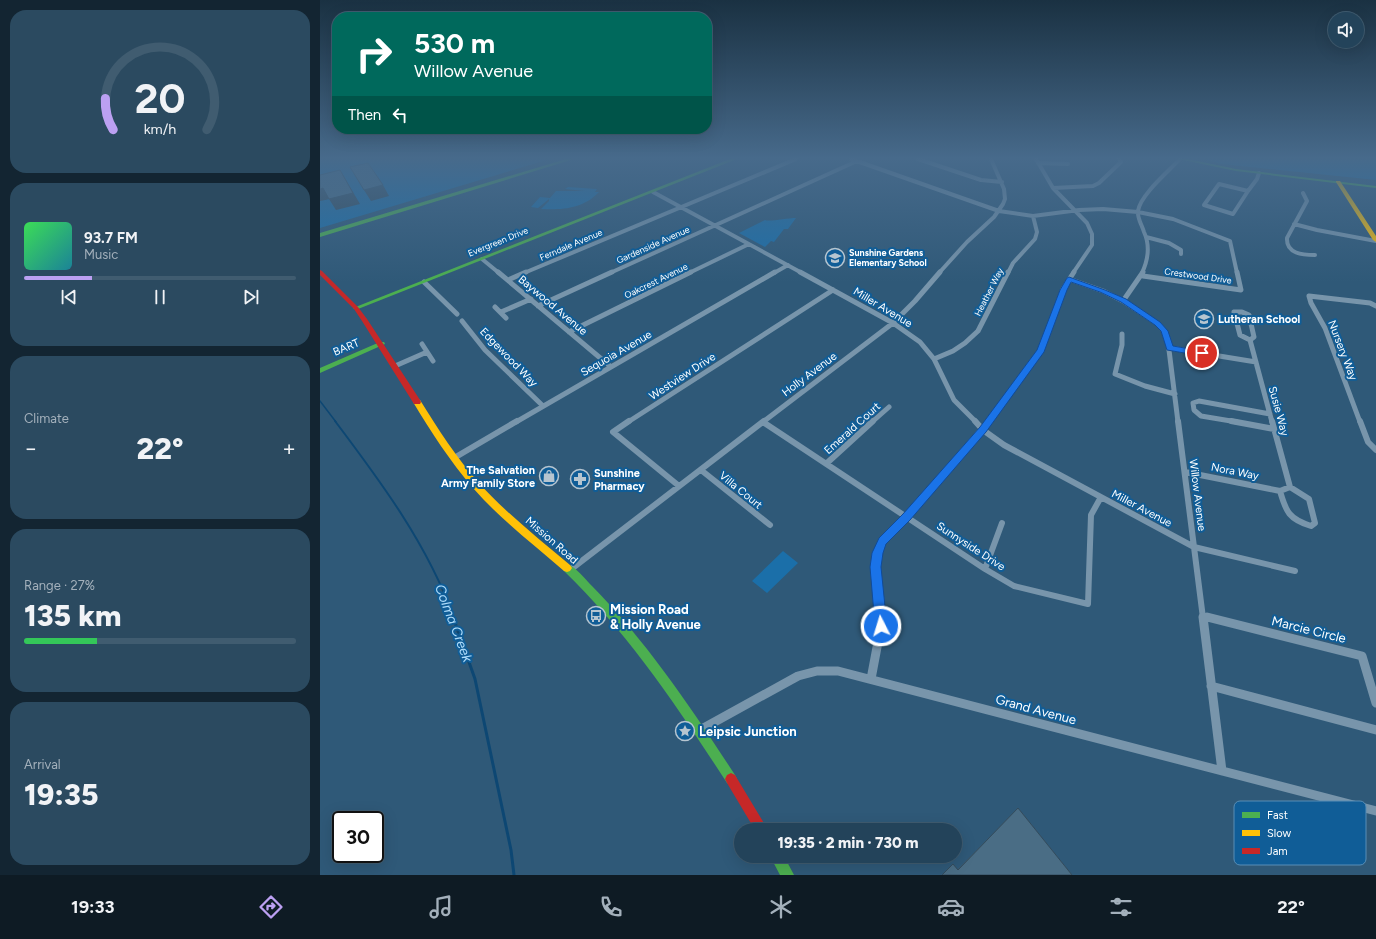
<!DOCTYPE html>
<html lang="en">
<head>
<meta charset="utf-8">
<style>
  :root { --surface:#23435a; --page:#2b4a60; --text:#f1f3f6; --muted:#a3b0bb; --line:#405c70; --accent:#bca0f2 }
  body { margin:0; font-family:Figtree,sans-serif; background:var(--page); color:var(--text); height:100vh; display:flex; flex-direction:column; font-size:15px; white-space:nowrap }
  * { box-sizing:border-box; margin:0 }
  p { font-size:13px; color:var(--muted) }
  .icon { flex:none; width:22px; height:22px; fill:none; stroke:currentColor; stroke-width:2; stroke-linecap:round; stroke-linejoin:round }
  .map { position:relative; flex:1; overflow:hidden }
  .drawer { display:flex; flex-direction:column; gap:10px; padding:10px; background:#132532; width:320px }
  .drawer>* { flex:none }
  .guide { position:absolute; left:12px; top:12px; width:380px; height:122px; border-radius:16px; box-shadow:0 4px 16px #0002,0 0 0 1px var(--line); background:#00695c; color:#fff; overflow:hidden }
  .fabs { position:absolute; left:1008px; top:12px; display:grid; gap:8px }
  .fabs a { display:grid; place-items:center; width:36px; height:36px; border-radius:50%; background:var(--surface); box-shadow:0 4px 16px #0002,0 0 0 1px var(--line); font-size:20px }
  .speed { position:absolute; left:12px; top:811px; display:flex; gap:8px; font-size:20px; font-weight:700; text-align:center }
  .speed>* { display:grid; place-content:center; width:52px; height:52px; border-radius:50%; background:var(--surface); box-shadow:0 4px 16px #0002,0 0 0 1px var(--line); line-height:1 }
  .speed .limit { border:2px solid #111; border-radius:6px; background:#fff; color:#111 }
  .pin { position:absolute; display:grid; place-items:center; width:34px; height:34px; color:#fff; margin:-17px; border:2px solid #fff; border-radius:50%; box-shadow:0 1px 4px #0007 }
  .me { position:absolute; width:44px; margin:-22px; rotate:355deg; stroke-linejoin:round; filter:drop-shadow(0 0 3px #0008) }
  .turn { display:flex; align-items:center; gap:14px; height:84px; padding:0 16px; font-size:18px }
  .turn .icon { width:52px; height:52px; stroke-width:2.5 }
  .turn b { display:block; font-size:28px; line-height:34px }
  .then { display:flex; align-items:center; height:38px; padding:0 16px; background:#0003; gap:8px; font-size:15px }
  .big { font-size:30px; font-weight:800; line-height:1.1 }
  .drawer .card { flex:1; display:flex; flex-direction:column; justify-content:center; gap:6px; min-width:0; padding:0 14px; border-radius:16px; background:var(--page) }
  .drawer .dial { align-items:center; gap:0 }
  .dial svg { height:104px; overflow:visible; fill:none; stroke:var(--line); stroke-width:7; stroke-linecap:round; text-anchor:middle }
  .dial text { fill:var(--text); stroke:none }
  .song { display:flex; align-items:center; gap:12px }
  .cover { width:48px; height:48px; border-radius:6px; background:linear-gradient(135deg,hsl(130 70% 55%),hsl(190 70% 35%)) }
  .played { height:4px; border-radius:2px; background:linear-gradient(90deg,var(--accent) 25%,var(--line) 25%) }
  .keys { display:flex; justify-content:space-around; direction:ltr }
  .heat { display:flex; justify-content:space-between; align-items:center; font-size:22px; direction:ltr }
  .charge { height:6px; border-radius:3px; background:linear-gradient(90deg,#34c759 27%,var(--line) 0) }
  .trip { position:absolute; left:414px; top:823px; width:228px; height:40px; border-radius:20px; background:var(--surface); box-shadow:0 4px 16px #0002,0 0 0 1px var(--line); font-weight:800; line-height:40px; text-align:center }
  .menu { display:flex; height:64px; justify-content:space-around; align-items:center; background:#0e1b24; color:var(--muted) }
  .menu .icon { width:28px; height:28px }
  .menu .selected { color:var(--accent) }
  .menu b { font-size:18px; color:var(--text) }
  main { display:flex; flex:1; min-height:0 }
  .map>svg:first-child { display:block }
  .green { fill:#1b6fa9 }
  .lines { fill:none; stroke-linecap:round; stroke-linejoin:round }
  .stream-far2 { stroke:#0d4773; stroke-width:1.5 }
  .stream-far1 { stroke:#0d4773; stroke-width:2 }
  .stream { stroke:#0d4773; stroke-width:3 }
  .street-far3 { stroke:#7895ab; stroke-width:4 }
  .street-far2 { stroke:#7895ab; stroke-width:5 }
  .street-far1 { stroke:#7895ab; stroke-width:6 }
  .street { stroke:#7895ab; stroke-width:9 }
  .fast { fill:#4caf50; fill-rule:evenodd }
  .slow { fill:#ffc107; fill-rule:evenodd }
  .jam { fill:#c62828; fill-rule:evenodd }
  .wall { fill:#405e72 }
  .shaded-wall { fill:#344c5d }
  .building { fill:#4a6d85; stroke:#344c5d }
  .route { fill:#1a73e8; stroke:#114b97 }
  .labels { text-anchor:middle; stroke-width:4; stroke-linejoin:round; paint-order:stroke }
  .far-street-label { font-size:9px; fill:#fff; stroke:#105d97 }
  .far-poi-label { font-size:9px; font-weight:bold; fill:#fff; stroke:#105d97; text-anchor:start }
  .street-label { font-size:11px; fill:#fff; stroke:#105d97 }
  .poi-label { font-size:11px; font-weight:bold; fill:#fff; stroke:#105d97; text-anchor:start }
  .near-poi-label { font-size:13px; font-weight:bold; fill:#fff; stroke:#105d97; text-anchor:start }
  .near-street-label { font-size:13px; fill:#fff; stroke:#105d97 }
  .near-water-label { font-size:14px; font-style:italic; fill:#addbfa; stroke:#105d97 }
  .key { fill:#105d97; stroke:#588eb6; stroke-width:1 }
  .key-label { font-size:11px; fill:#fff }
</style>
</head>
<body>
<main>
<section class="drawer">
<div class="card dial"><svg viewBox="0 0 100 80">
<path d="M14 69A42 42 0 1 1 86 69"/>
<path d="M14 69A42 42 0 0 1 8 45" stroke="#bca0f2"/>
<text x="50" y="56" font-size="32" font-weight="700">20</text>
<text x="50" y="72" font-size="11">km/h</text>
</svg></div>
<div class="card">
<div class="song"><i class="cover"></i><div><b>93.7 FM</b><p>Music</p></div></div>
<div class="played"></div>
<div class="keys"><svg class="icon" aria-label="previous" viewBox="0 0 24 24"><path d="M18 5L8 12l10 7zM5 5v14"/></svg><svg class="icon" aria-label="pause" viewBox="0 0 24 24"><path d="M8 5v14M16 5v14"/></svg><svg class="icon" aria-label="next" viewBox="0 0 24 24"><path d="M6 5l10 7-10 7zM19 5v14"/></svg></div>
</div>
<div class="card"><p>Climate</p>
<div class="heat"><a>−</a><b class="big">22°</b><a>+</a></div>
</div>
<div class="card"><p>Range · 27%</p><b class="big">135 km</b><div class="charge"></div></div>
<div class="card"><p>Arrival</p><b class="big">19:35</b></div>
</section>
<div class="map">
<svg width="1056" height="875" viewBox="0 0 1056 875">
  <rect width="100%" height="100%" fill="#2f5978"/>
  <path class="green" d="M0 159H230L0 228Z
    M883 159H1056V180L901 164Z
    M248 187 277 189 275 192H279C263 209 242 210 221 209L229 201V199L218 208 211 207 220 197 230 198 236 191H265L245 189Z
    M476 218 468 229H464L454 242 451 241 445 247 419 233 445 220C449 222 467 218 476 218Z
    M463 551 478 563 447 593 432 581Z"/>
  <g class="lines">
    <path class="stream-far2" d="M0 401 16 422"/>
    <path class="stream-far1" d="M15 421C61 482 108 545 134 618"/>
    <path class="stream" d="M133 617 155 679 191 850 194 875"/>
    <path class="street-far3" d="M531 159 679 211 713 216 759 210 783 209 818 212 853 219 910 241 917 273
      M598 159 661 180 682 182
      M716 159 733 188 767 223 772 234V245L753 273
      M718 163 748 164
      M899 184 928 191 913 214 884 205Z
      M733 188 773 186 779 183 801 162 799 159
      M928 191 937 179 939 173
      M333 192 482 273
      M983 193 987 201 967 238C966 254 983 255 995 255
      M974 224 997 230 1056 241
      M826 237 849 243 861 250V254
      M162 259 179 273
      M204 273 476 159
      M290 273 537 161
      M369 273 429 244
      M454 273 468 265
      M619 273 647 242 674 217 683 204 685 199 684 189 671 159
      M688 273 693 263 715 239 717 232 713 216
      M822 273C828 260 830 245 824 232 822 225 817 218 818 211 820 195 849 171 860 159"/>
    <path class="street-far2" d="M178 272 291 367
      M480 272 573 323 600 342 614 359 634 400 656 422
      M823 276 921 290 917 272
      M749 279 783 291 803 301 838 324 844 331 848 342 858 422
      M188 280 206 272
      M104 282 137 314
      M803 301 823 272
      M218 306 292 272
      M175 307 186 318
      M181 312 211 299
      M914 312H922L929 315 934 337 930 340 920 335Z
      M142 321 165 350 223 406
      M249 332 371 272
      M802 334V345L795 374 825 386 855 394
      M930 340 952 422
      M102 344 113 361
      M850 348 936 362
      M614 359 633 351 645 343 658 331 688 272
      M75 366 107 352
      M196 422 455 272
      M308 422 513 290
      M443 422 573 323 595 301 620 272
      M552 422 569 407
      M669 422 721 350 743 289 754 272
      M917 422 881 416 874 410 873 403 879 401 950 414
      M1040 422 1005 328 991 303 989 296 1050 303 1056 306"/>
    <path class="street-far1" d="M309 421 293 432 359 486
      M655 421 663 430 684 445 874 547 975 571
      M858 421 883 618
      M911 421 954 429
      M952 421 970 487
      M1040 421 1048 442 1056 450
      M443 422 665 569 694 586 768 604 771 515 781 497
      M134 458 197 421
      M507 463 553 421
      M381 470 450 525
      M865 472 960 491
      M970 487 989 499 995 523 991 526C969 519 966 512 960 491Z
      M665 569 682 523
      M250 570 444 421
      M882 616 891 618
      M560 618 556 567 557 553 562 541 586 517 669 421"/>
    <path class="street" d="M883 617 902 771
      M887 617 1042 656 1056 703
      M551 679 561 626 560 617
      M891 686 1056 730
      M380 730 478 676 497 671H518L1056 811"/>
    <path class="fast" d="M246 159H254L0 237V233Z
      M410 159H417L38 309 36 310 33 308Z
      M858 159H868L916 169 1056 186V188L916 171Z
      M60 342H64L65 344 0 373V368Z
      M247 564C256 567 265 579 272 586 327 642 372 709 415 775L417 779 415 783 411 785 407 783C359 709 308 633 244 571L242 568 244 565Z
      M450 856H464L474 875H460Z"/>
    <path class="slow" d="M1016 181H1020L1056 236V242L1053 240 1016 182Z
      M97 399 100 400C118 429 136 457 159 483 186 513 219 539 250 565L252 568 250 571 247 572 244 571C213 544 180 519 153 488 130 461 111 432 93 402Z"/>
    <path class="jam" d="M0 270 2 271 38 307 47 319 100 400 101 402 100 404H94L42 321 34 309 0 275Z
      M411 773 415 775 448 830H435L407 783 405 779 407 775Z"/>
  </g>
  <path class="wall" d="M698 808 752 875H622L633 864 637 870 692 814Z"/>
  <path class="shaded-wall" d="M20 170 40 204 16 210 9 199Z
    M63 185 69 196 51 201 44 190Z
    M3 188 10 199 0 201V189Z"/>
  <path class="building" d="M48 163 63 185 44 190 30 167Z
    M20 170 33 193 9 199 3 188 0 189V175Z
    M698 808 752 875H622L633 864 638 870Z"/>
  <linearGradient id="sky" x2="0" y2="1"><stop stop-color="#1a3142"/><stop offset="0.56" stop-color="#476a8b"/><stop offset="1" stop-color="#476a8b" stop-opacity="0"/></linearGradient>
  <rect width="1056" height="282" fill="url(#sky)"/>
  <path class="route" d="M749 277 785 290 806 299 840 322 848 331 853 346 882 351 886 353 882 356 847 350 841 331 835 325 801 302 780 292 751 282 747 290 724 352 666 432 590 520 566 544 563 553 561 567 567 626 565 630 561 632 557 630 555 626 550 567 552 553 559 538 583 514 660 427 717 350 740 290 747 278Z"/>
  <defs>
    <g id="school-ring" transform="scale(1)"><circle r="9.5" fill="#105d97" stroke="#b6c5d0" stroke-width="1.5"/><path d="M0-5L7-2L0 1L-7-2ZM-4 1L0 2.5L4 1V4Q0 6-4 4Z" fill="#b6c5d0"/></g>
    <g id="shop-ring" transform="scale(1)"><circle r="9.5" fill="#105d97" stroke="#b6c5d0" stroke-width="1.5"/><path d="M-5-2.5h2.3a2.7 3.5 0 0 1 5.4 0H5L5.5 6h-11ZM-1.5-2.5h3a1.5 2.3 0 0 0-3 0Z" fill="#b6c5d0"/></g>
    <g id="pharmacy-ring" transform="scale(1)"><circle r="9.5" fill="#105d97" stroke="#b6c5d0" stroke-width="1.5"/><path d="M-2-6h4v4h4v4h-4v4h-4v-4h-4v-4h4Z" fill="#b6c5d0"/></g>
    <g id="bus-ring" transform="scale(1)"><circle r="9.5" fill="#105d97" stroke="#b6c5d0" stroke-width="1.5"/><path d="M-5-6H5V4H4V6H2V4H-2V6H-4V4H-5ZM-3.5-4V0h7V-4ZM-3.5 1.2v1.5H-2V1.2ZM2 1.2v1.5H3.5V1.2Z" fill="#b6c5d0"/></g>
    <g id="sight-ring" transform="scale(1)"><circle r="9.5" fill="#105d97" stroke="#b6c5d0" stroke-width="1.5"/><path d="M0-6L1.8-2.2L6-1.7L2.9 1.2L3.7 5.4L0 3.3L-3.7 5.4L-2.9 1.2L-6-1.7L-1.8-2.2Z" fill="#b6c5d0"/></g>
  </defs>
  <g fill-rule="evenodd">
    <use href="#school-ring" x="515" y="258"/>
    <use href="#school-ring" x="884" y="319"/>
    <use href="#shop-ring" x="229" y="476"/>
    <use href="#pharmacy-ring" x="260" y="479"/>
    <use href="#bus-ring" x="276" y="616"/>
    <use href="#sight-ring" x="365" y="731"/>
  </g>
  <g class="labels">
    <g class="far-street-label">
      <text transform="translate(178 242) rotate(-22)" y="3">Evergreen Drive</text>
      <text transform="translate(251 245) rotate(-23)" y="3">Ferndale Avenue</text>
      <text transform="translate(333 245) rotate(-24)" y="3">Gardenside Avenue</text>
      <text transform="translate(878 276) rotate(8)" y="3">Crestwood Drive</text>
      <text transform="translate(336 281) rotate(-26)" y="3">Oakcrest Avenue</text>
      <text transform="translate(669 292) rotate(-63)" y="3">Heather Way</text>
    </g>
    <g class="far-poi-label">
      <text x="529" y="256">Sunshine Gardens<tspan x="529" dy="10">Elementary School</tspan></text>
    </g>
    <g class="street-label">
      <text transform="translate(233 305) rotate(40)" y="4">Baywood Avenue</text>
      <text transform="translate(563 307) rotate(31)" y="4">Miller Avenue</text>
      <text transform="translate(26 347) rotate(-23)" y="4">BART</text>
      <text transform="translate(1023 350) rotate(69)" y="4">Nursery Way</text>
      <text transform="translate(296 353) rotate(-30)" y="4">Sequoia Avenue</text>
      <text transform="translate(189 357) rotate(46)" y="4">Edgewood Way</text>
      <text transform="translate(489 374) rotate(-37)" y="4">Holly Avenue</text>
      <text transform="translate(362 376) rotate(-33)" y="4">Westview Drive</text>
      <text transform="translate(959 411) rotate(75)" y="4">Susie Way</text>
      <text transform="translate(532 428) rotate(-42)" y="4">Emerald Court</text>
      <text transform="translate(915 471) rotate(11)" y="4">Nora Way</text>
      <text transform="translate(421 490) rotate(39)" y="4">Villa Court</text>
      <text transform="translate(878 495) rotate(83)" y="4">Willow Avenue</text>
      <text transform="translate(822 508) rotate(28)" y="4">Miller Avenue</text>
      <text transform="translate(232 540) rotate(41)" y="4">Mission Road</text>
      <text transform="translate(651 546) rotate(33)" y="4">Sunnyside Drive</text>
    </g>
    <g class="poi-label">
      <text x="898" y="323">Lutheran School</text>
      <text x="215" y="474" text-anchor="end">The Salvation<tspan x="215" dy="13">Army Family Store</tspan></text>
      <text x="274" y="477">Sunshine<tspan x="274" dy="13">Pharmacy</tspan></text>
    </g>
    <g class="near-poi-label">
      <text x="290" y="614">Mission Road<tspan x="290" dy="15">&amp; Holly Avenue</tspan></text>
      <text x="379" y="736">Leipsic Junction</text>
    </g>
    <g class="near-street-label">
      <text transform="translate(989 629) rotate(14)" y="5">Marcie Circle</text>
      <text transform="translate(716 709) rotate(15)" y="5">Grand Avenue</text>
    </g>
    <g class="near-water-label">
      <text transform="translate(134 623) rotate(69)" y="5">Colma Creek</text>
    </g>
  </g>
  <rect x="914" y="801" width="132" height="64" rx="6" class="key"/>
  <rect x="922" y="812" width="18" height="6" fill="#4caf50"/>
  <rect x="922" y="830" width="18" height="6" fill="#ffc107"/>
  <rect x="922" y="848" width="18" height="6" fill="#c62828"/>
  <g class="key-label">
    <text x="947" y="819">Fast</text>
    <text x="947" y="837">Slow</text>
    <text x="947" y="855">Jam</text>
  </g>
</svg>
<div class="fabs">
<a><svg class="icon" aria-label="sound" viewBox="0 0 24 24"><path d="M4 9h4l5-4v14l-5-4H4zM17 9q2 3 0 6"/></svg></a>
</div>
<div class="speed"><div class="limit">30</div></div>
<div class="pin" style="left:882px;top:353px;background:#d93025"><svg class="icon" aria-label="arrive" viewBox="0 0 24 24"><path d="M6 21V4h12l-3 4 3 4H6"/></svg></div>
<svg class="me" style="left:561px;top:626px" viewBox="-20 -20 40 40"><circle r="17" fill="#1a73e8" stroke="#fff" stroke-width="3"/><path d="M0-11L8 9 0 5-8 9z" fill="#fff"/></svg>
<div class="trip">19:35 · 2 min · 730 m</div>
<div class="guide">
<div class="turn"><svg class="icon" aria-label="right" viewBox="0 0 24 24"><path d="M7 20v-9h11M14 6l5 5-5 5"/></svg><div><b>530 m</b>Willow Avenue</div></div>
<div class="then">Then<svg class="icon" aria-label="left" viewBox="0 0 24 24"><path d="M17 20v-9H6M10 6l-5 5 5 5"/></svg></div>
</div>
</div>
</main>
<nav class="menu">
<b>19:33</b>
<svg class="icon selected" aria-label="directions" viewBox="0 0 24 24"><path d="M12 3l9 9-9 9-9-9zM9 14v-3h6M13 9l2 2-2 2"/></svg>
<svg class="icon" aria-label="music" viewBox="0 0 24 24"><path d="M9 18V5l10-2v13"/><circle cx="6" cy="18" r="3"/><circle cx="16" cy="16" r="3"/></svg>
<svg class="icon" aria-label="phone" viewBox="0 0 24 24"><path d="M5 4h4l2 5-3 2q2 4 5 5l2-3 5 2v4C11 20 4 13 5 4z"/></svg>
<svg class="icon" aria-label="climate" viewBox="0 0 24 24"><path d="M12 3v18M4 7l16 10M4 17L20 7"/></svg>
<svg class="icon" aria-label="car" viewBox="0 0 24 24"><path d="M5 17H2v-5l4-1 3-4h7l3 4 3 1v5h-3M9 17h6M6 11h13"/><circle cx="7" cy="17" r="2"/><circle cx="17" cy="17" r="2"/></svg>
<svg class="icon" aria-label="filters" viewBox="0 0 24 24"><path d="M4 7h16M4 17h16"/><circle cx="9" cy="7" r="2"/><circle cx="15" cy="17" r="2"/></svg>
<b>22°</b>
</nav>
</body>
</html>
